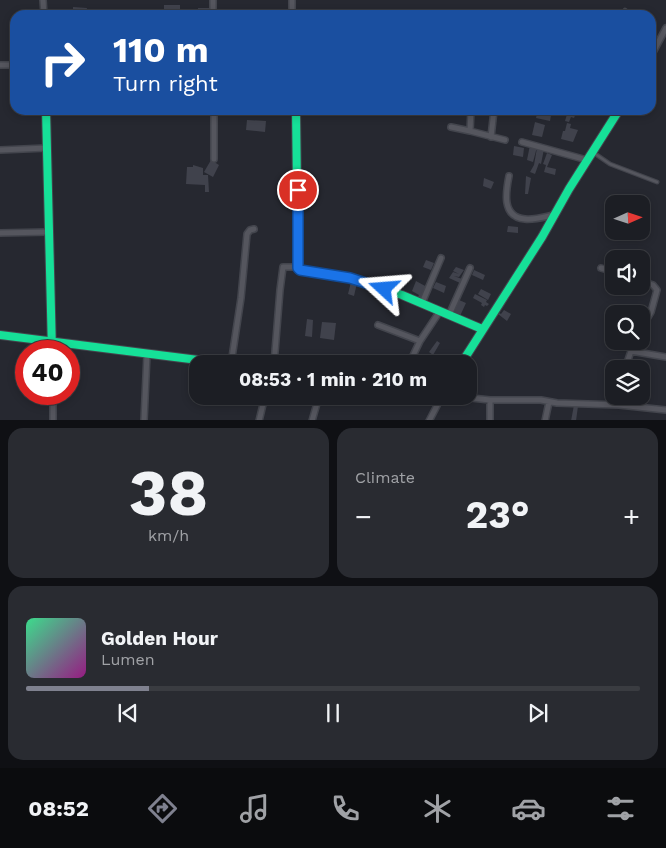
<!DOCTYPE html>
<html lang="en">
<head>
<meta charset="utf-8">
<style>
  :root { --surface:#1c1e24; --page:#292b31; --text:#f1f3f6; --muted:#a0a2a6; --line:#3a3c41; --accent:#7f818f }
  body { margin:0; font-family:"Work Sans",sans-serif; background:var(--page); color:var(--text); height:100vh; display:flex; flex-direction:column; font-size:19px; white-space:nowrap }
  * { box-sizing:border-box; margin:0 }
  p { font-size:16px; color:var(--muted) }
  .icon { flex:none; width:28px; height:28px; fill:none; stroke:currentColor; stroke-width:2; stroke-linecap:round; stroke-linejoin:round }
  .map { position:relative; height:420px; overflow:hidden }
  .sheet { display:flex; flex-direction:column; gap:8px; padding:8px; background:#0f1014; flex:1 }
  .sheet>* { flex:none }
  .hud { position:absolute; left:10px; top:10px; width:646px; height:105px; border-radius:15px; box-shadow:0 2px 8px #0003,0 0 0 1px var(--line); background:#1a4fa0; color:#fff; overflow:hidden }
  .needle { width:32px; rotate:87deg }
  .tools { position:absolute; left:605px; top:195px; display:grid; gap:10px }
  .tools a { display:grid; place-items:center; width:45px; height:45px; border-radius:10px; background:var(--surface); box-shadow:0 2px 8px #0003,0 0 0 1px var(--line); font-size:25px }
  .speed { position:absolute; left:15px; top:340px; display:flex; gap:10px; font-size:25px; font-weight:700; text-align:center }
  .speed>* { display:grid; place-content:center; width:65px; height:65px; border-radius:50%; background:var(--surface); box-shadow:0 2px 8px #0003,0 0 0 1px var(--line); line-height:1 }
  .speed .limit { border:8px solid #d22; background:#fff; color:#111 }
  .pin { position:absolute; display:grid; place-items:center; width:42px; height:42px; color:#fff; margin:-21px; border:2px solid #fff; border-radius:50%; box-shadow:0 1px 5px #0007 }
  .me { position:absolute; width:55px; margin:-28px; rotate:289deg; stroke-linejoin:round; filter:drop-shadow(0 0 4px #0008) }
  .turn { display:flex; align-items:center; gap:18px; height:105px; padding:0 20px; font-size:22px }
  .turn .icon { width:65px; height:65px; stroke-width:2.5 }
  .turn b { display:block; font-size:35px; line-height:42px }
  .big { font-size:38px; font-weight:700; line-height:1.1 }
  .sheet .card { flex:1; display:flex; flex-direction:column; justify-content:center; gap:8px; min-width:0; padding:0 18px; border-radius:15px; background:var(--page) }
  .sheet .dial { align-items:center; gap:0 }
  .dial b { font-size:65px; line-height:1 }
  .song { display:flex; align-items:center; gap:15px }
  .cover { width:60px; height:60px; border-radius:8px; background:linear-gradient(135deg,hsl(150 70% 55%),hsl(310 70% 35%)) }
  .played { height:5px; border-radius:2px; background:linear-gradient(90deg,var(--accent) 20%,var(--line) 20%) }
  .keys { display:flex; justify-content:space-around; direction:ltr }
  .heat { display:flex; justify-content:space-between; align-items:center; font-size:28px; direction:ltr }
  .sheet .tiles { flex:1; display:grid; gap:8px; grid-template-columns:1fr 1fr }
  .card:last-child { grid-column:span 2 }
  .trip { position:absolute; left:189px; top:355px; width:288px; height:50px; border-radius:15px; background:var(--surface); box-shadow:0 2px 8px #0003,0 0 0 1px var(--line); font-weight:700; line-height:50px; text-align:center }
  .tab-bar { display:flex; height:80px; justify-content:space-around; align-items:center; background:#0b0c0e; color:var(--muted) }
  .tab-bar .icon { width:35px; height:35px }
  .tab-bar .active { color:var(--accent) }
  .tab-bar b { font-size:22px; color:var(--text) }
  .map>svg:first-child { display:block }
  .building { fill:#40424c }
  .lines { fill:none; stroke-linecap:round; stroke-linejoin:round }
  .lane-casing { stroke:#43454d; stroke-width:5 }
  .street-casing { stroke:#43454d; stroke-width:8 }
  .fast-casing { stroke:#43454d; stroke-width:10 }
  .lane { stroke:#55565e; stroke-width:2.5 }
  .street { stroke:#55565e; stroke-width:5 }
  .fast { stroke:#16e098; stroke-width:8 }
  .route-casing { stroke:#114b97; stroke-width:12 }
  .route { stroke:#1a73e8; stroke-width:9 }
</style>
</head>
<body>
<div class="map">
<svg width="666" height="421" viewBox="0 0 666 421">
  <rect width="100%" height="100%" fill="#262830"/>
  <path class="building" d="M164 5H180V12H164Z
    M73 7 87 8 86 15H73Z
    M198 8H211V14H198Z
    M538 110H552L550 121 536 118Z
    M568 111 576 113 574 118 571 117 569 122 565 121Z
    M247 120 266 121 265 132 246 130Z
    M535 122 545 125 542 137 532 135Z
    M567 123 571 124 570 128 578 130 573 142 561 139 563 131H565Z
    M530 145 537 147 533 162 527 160Z
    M514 146 524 148 523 157 513 155Z
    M537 148 544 149 541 164 539 163 535 174 530 172 534 165Z
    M547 153 552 155 547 167 556 169 555 175 544 172 546 165 543 164Z
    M211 160 219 165 213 177 204 172Z
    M193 165 203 168V175H208L209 192H205V185L186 184 187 167H193Z
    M526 176 531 178 528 194H525Z
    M484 178 494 182 491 189 483 186Z
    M508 226 518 227V233L507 232Z
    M426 260 434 263 431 270 423 267Z
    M456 267 464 270 459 277 454 276 462 279 460 283 449 278 453 272 459 274 453 271Z
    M474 270 485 275 483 280 472 275Z
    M416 281 427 287 422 299 418 297 419 295 412 291Z
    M351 282 357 283 354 296 348 294Z
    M436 282 446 286 444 293 433 288Z
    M481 289 491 294 488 300 478 294Z
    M475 294 487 300 486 302 489 304 487 306 485 305 484 307 481 305 482 303 473 298Z
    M459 300 466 303 460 316 454 313Z
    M504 310 511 314 507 321 498 314 499 313 501 314Z
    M307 319 313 320 312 337 305 336Z
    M322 322 336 323 334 340 320 338Z
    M437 341 440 343 433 355 429 352Z
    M387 357 405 363V364H385Z
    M574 405 578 406 576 421H571Z"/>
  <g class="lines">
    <g class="lane-casing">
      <path id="lane" d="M581 15V12
        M623 15 625 10
        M594 153 610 164 657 182"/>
    </g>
    <g class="street-casing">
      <path id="street" d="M43 0 44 15
        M213 0V15
        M292 0V15
        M651 56 666 28
        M0 65H15
        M471 110 470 131 505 140
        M451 127 470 131
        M491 137 494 110
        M522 142 587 160
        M0 150 47 148
        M214 159V110
        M509 176C506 191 501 217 525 219 534 220 544 217 553 215
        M0 233 49 232
        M601 268 614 272
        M641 281 653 285 657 290 651 312 641 329
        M422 303 441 258
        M449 315 470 268
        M378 325 420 341
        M631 351 634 341
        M231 364 241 298 247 234 250 230 254 229
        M274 364 280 290 283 267H298
        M409 364 420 341 440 311
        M625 369 631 351 666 357
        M53 394V421
        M453 396 490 400H541L557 403 619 405 666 410
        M616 405 617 396
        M144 421 147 354
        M259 421 265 396
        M312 421 319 396
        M429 421 442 396
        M490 421V400
        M545 421 549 402"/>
    </g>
    <g class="fast-casing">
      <path id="fast" d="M46 110 52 351
        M296 110 298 267 300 270 350 278 402 295 482 329
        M0 335 230 364
        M461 364 542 237 569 189 619 110"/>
    </g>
    <use href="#lane" class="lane"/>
    <use href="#street" class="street"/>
    <use href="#fast" class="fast"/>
  </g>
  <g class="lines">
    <g class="route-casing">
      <path id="route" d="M298 190V268L300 270 350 278 384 289"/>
    </g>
    <use href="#route" class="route"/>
  </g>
</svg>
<div class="tools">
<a><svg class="needle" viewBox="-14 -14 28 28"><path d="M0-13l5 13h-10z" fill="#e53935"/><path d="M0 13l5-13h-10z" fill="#a0a2a6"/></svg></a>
<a><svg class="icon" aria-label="sound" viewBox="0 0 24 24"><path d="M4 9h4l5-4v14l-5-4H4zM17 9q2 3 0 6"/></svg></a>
<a><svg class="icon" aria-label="search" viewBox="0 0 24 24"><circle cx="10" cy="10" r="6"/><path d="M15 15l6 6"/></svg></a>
<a><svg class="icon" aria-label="layers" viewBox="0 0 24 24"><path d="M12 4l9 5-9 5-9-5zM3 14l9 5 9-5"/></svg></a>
</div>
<div class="speed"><div class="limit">40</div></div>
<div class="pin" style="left:298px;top:190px;background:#d93025"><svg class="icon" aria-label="arrive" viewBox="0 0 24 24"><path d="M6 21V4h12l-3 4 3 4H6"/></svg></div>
<svg class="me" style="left:384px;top:289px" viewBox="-20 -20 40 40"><path d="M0-17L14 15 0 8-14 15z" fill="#1a73e8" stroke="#fff" stroke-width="4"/></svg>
<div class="trip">08:53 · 1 min · 210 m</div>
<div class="hud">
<div class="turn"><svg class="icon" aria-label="right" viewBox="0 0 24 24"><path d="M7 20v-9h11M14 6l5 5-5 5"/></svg><div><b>110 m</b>Turn right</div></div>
</div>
</div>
<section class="sheet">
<div class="tiles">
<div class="card dial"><b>38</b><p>km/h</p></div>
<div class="card"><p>Climate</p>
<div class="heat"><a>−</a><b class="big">23°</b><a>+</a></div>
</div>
<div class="card">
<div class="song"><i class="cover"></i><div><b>Golden Hour</b><p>Lumen</p></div></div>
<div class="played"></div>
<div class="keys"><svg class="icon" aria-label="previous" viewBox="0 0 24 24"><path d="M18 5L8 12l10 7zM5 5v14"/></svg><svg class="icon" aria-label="pause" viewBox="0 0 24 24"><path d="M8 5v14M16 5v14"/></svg><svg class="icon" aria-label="next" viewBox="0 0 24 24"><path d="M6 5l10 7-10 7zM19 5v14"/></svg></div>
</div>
</div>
</section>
<nav class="tab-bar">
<b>08:52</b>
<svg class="icon active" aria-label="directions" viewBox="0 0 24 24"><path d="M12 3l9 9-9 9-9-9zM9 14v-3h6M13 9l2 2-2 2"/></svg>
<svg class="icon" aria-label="music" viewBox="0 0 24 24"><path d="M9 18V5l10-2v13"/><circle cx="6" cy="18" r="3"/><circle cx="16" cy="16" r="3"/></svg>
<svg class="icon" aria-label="phone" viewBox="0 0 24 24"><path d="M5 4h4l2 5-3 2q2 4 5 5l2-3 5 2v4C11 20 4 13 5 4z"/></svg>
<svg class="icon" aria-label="climate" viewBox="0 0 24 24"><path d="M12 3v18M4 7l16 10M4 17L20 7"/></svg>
<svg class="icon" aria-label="car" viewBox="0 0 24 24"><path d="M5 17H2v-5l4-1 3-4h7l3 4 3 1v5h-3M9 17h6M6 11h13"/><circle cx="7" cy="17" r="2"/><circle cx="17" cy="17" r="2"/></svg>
<svg class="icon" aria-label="filters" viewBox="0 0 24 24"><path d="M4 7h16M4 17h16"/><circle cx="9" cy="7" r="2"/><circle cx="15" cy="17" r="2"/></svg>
</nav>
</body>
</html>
